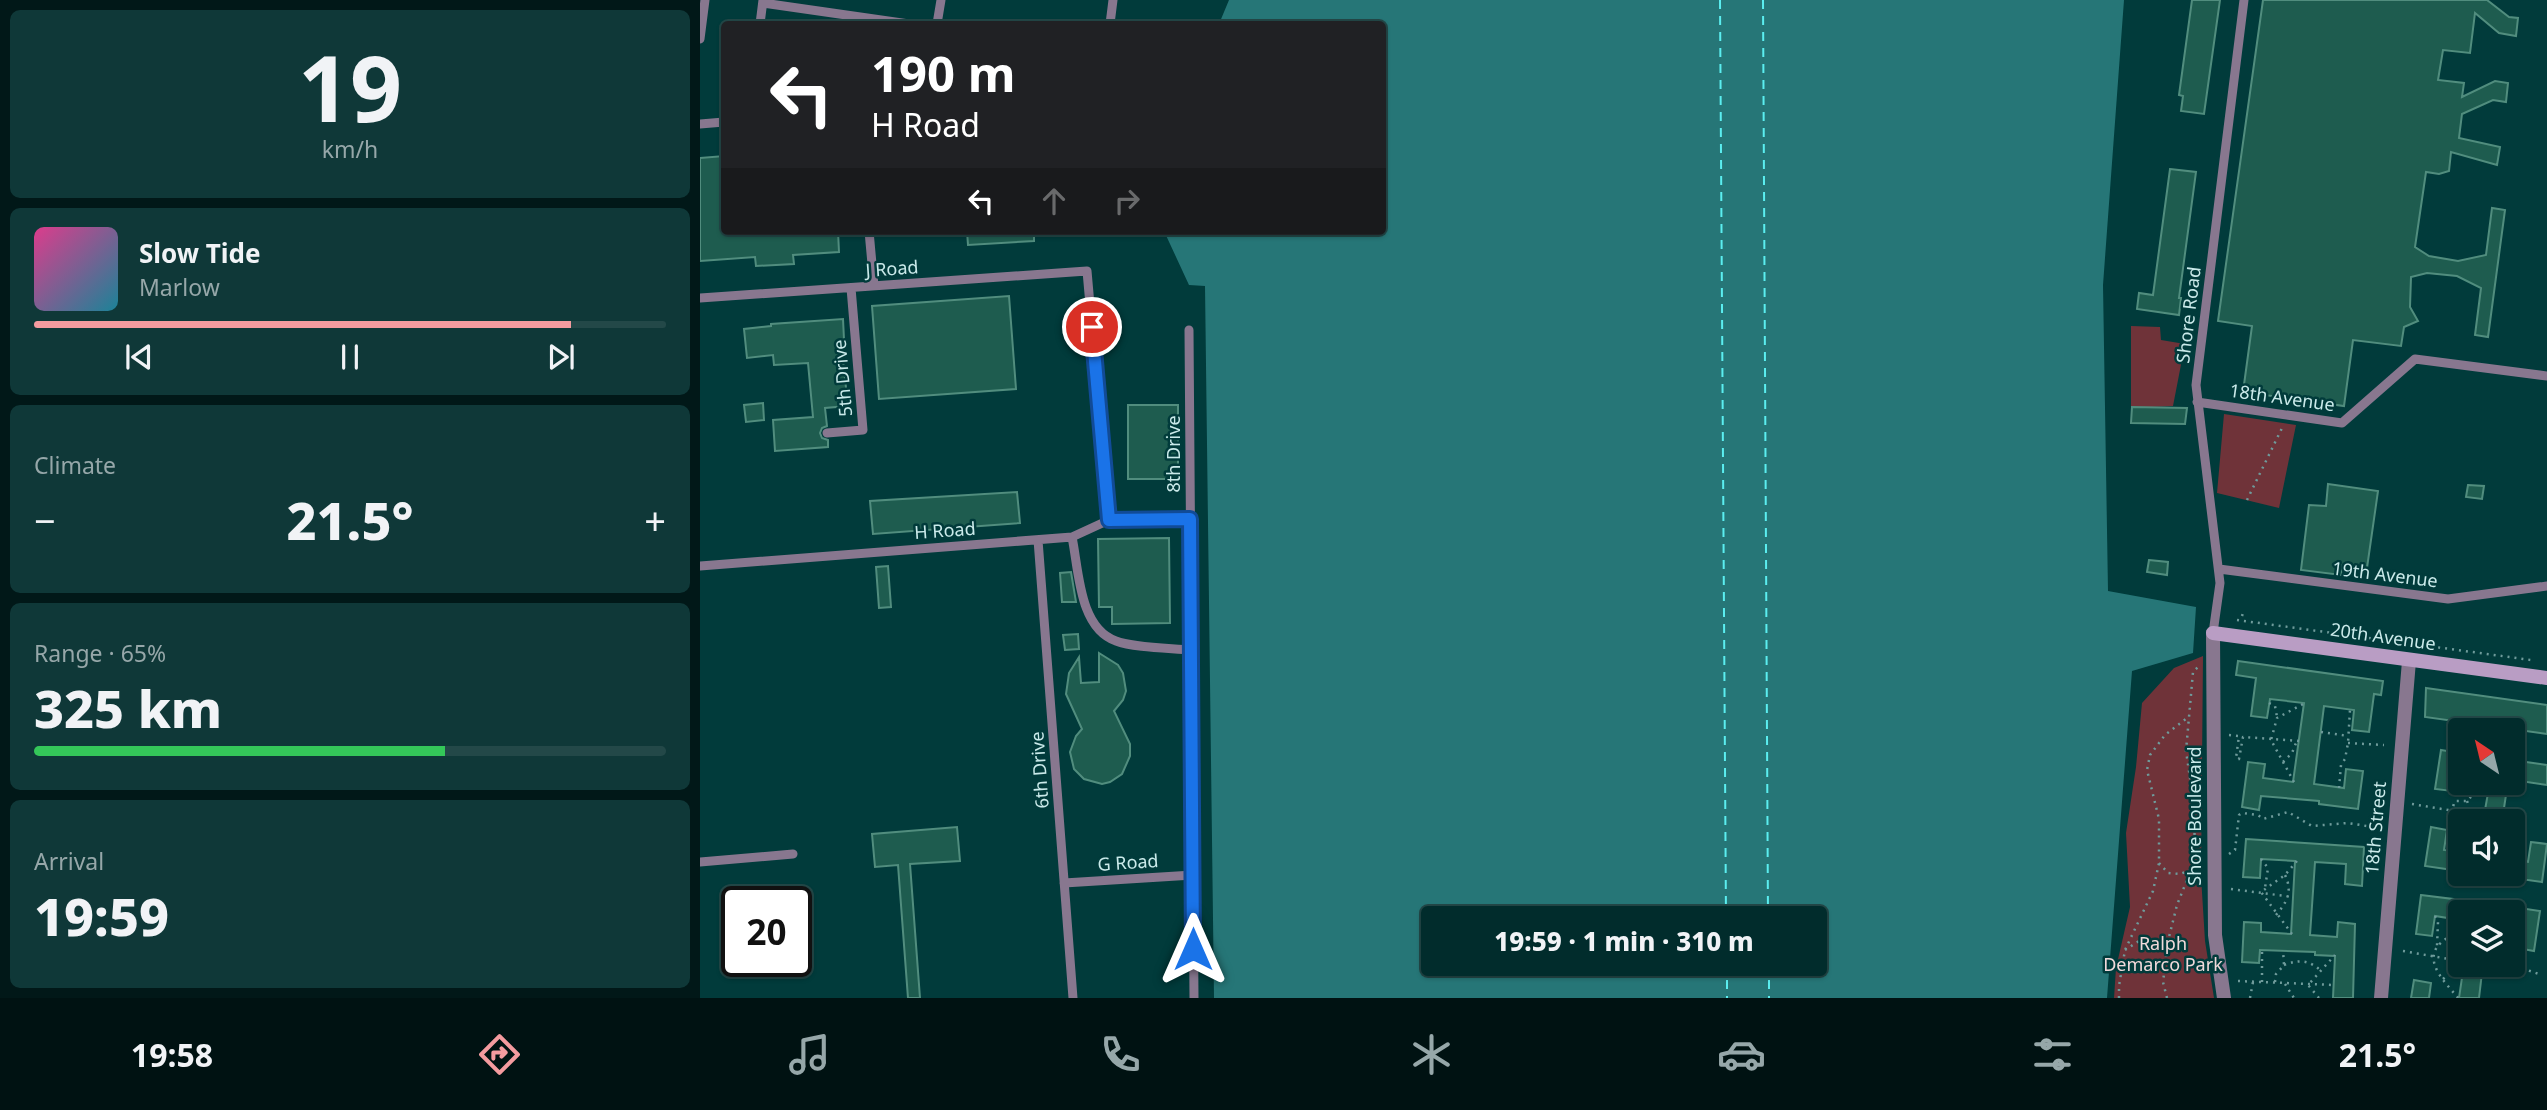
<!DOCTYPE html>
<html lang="en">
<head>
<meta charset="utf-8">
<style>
  :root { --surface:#012c2c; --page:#0f3838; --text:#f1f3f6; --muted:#96a7a9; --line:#234848; --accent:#f49b9f }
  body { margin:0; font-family:"Noto Sans",sans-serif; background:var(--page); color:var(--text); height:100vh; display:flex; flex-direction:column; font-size:26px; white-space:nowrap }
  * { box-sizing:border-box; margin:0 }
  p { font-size:23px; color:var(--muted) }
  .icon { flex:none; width:38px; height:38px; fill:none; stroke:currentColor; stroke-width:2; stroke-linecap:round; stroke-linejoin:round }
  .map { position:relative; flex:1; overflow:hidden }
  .side { display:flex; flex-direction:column; gap:10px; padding:10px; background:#011818; width:700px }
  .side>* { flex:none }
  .banner { position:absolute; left:21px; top:21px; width:665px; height:214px; border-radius:7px; box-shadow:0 2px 5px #0004,0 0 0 2px var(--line); background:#202124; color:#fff; overflow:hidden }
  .needle { width:46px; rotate:325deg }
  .fabs { position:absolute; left:1748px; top:718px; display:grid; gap:14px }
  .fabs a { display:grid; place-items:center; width:77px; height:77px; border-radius:7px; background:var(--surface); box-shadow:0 2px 5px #0004,0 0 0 2px var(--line); font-size:35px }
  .speed { position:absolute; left:21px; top:886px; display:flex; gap:14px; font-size:35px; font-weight:700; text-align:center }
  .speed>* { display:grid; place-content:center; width:91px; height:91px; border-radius:50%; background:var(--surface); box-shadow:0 2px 5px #0004,0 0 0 2px var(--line); line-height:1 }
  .speed .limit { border:4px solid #111; border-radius:10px; background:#fff; color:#111 }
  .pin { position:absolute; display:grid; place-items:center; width:60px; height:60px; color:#fff; margin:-30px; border:4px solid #fff; border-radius:50%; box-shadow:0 2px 7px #0007 }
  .me { position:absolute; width:77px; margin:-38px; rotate:0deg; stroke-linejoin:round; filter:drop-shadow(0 0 5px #0008) }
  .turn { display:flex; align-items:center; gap:24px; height:147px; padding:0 35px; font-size:32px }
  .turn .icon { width:91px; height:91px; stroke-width:2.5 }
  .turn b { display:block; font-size:49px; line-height:60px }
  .lanes { display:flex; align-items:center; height:66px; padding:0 35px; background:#0003; justify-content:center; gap:35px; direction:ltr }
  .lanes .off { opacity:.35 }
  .big { font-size:52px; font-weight:800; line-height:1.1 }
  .side .card { flex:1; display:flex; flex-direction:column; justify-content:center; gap:10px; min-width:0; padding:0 24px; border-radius:10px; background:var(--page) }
  .side .dial { align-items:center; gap:0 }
  .dial b { font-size:91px; line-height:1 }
  .song { display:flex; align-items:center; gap:21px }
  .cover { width:84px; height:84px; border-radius:10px; background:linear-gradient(135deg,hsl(330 70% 55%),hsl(190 70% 35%)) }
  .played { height:7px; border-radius:4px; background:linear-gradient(90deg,var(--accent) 85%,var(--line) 85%) }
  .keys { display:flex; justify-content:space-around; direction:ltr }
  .heat { display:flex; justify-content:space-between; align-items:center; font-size:38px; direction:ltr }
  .charge { height:10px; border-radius:5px; background:linear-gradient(90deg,#34c759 65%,var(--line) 0) }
  .trip { position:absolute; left:721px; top:906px; width:406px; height:70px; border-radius:7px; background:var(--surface); box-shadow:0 2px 5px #0004,0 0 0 2px var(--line); font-weight:800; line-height:70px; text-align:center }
  .tab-bar { display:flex; height:112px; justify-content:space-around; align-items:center; background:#001212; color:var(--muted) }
  .tab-bar .icon { width:49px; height:49px }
  .tab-bar .selected { color:var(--accent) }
  .tab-bar b { font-size:32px; color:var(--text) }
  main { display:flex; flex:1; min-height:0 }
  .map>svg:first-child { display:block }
  .green { fill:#6f3339 }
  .water { fill:#267677; fill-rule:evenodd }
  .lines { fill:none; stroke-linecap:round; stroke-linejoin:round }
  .ferry { stroke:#5beef0; stroke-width:2; stroke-dasharray:9 7; stroke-linecap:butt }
  .building { fill:#1e5c4f; stroke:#518d7e; stroke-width:2 }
  .path { stroke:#6f9b9b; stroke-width:2.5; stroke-dasharray:2 5; stroke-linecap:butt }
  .lane { stroke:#88778f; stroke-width:9 }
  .street { stroke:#88778f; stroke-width:14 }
  .secondary { stroke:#b99dc4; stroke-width:14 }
  .route-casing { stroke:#114b97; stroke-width:18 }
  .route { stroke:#1a73e8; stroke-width:12 }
  .labels { text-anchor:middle; stroke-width:5; stroke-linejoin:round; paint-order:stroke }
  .street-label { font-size:18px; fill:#caeaea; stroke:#013b3b }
  .park-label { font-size:18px; fill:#f1dadb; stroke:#013b3b }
</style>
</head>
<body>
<main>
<section class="side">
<div class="card dial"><b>19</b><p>km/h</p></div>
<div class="card">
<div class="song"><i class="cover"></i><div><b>Slow Tide</b><p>Marlow</p></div></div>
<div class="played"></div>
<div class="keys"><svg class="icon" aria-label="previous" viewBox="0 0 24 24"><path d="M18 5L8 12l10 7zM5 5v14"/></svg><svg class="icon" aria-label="pause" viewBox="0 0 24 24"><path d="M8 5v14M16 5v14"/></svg><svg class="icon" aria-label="next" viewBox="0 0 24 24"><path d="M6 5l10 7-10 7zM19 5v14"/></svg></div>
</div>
<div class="card"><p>Climate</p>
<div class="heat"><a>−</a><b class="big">21.5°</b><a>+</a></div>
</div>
<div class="card"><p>Range · 65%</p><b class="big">325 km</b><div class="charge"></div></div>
<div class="card"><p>Arrival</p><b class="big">19:59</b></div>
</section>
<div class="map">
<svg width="1847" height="998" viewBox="0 0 1847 998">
  <rect width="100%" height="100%" fill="#013b3b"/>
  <path class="green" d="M1431 326 1460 327 1461 340 1485 344 1473 406 1431 408Z
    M1524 414 1596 425 1579 508 1517 493Z
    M1503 656 1501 876 1505 941 1514 998H1414L1416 968 1430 907 1426 833 1436 767 1442 703 1474 668Z"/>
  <path class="water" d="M529 0H1424L1403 285 1408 591 1496 607 1493 653 1432 671 1407 998H514L505 286 489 285 464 231H682V24H519ZM733 919H1115V964H733Z"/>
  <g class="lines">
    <path class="ferry" d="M1020 0 1026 919
      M1063 0 1068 919
      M1027 964V998
      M1069 964V998"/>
  </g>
  <path class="building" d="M1492 0H1520L1504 114 1481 111 1483 96 1479 95Z
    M1563 0H1787L1809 17 1818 18 1816 36 1799 33 1775 13 1770 53 1743 50 1738 80 1764 83 1762 97 1795 81 1808 83 1806 102 1793 100 1762 114 1759 138 1800 147 1797 165 1751 152 1749 171 1739 174 1726 172 1715 247 1729 256 1758 261 1786 255 1792 208 1805 210 1788 337 1775 335 1781 288 1757 276 1727 273 1711 277 1710 307 1718 321 1704 327 1701 346 1653 340 1644 406 1543 392 1552 326 1518 321Z
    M24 156V231H138L139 252 93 255 94 264 56 266 55 257 0 261V158Z
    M1470 169 1496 172 1479 298H1481L1479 315 1437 309 1439 293 1453 295Z
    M267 231H334V241L268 245Z
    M309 296 316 389 179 399 172 306Z
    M143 319 145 360H143L148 406 125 408 127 426 122 428 120 433 122 438 128 440V447L75 451 73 420 113 417 108 363 74 365 73 355 47 358 44 329 71 326V324Z
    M63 403 64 420 46 422 44 405Z
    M428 405H478V479H428Z
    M1432 407 1487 408 1485 424 1431 423Z
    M1628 484 1678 491 1667 568 1642 565 1641 575 1601 570 1609 505 1626 506Z
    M1768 485 1784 486 1782 499 1766 497Z
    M317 492 320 523 173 534 170 501Z
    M469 538 470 623 412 624V607H399L398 539Z
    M1449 560 1468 562 1467 575 1447 572Z
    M188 566 191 607 179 608 176 567Z
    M371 572 376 602H362L360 573Z
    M378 634 379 649 365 650 363 635Z
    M399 653 418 665 423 673 426 691 423 700 414 711 430 744V756L422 774 410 782 402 784 384 779 374 769 370 752 376 736 382 729 366 694 369 673 379 657 381 683 399 682Z
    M1538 661 1683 681 1681 695 1674 694 1669 732 1652 730 1654 710 1624 706 1614 784 1644 788 1646 769 1663 771 1658 809 1619 804V801L1561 796 1559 810 1542 807 1548 762 1565 764 1563 778 1593 782 1604 703 1570 699 1567 718 1551 716 1556 678 1536 675Z
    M1726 688 1847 705V734L1725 717Z
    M1741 750 1760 753V772L1755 771 1752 791 1735 789Z
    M1819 761 1847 765V785L1813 780V762Z
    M1790 782H1808L1802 821H1783Z
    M257 827 260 861 210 864 220 998H208L198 865 175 867 172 834Z
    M1731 827 1747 830 1744 850 1760 852V871L1725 866Z
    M1546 839 1664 847 1662 886 1645 884 1646 864 1615 862 1610 935 1637 937 1638 922 1655 924 1653 998H1633L1635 956 1615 955V952L1560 950 1559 963 1542 962 1544 922 1561 923V932L1591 934 1595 861 1561 859 1560 878 1543 877Z
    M1831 842 1847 844 1842 882 1813 878V860L1828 862Z
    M1721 895 1761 900 1760 920 1735 916 1732 936 1716 934Z
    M1813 907 1840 911 1834 951 1817 948 1819 928 1813 927Z
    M1764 964H1783L1779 998H1759Z
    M1714 980 1731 983 1729 998H1711Z"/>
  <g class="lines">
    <path class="path" d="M1547 500 1583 426
      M1542 616 1544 610
      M1537 620 1831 660
      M1569 703 1575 706 1577 717
      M1621 732 1648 736
      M1529 735 1539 736 1536 758 1539 759 1543 737 1599 741
      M1648 743 1684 745
      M1583 762 1592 753 1596 743
      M1754 776 1759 778 1755 800
      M1594 782 1571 740 1577 718 1605 703
      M1639 788 1641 765 1645 759 1648 743 1650 710
      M1767 801 1772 814 1771 821
      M1712 804 1772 814 1784 813
      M1760 832C1752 822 1750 813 1755 801H1767L1785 782
      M1529 854 1535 850 1539 815 1542 813 1558 815 1563 819 1588 812 1612 826 1648 823 1679 828
      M1561 859 1568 868 1565 888
      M1459 863 1468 873 1480 874 1491 870
      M1531 889 1593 897
      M1576 915C1587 902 1593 892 1585 875
      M1735 916 1738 922 1737 946
      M1592 934 1561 892 1585 875 1597 861
      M1813 939 1816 928
      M1425 950 1439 941H1468
      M1703 951 1760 961
      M1809 964 1842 975
      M1584 965C1600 959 1610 960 1622 972
      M1743 979C1760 964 1765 955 1752 935
      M1538 981 1633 985
      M1562 982V950
      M1575 982 1576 974 1584 965 1583 950
      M1585 984 1594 998
      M1419 998V986L1425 950 1453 891 1459 863V819L1447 770 1450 755 1465 735 1487 718
      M1467 998 1463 982 1468 941 1477 905 1491 870 1496 818 1486 751 1493 672 1498 667
      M1550 998 1553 982
      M1619 998 1608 985 1635 955
      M1758 998C1748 985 1725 965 1737 947 1742 940 1754 934 1760 929"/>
    <path class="lane" d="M63 3 209 24
      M60 24 63 0
      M237 24 241 0
      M410 24 413 0
      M0 39 5 0
      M0 124 24 122
      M169 231 174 286
      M0 298 387 271 409 520
      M489 330 494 998
      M1497 402 1642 423 1715 359 1847 376
      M127 433 163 430 151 288
      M372 537C379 571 379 628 416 641 434 648 470 648 491 650
      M338 540 373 998
      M0 566 372 537 409 520 490 519
      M1519 569 1748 599 1847 586
      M1513 633 1520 583 1496 385 1544 0
      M0 862 93 854
      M364 883 493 875"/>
    <path class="street" d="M1513 633 1515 935 1524 998
      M1681 998 1709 661"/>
    <path class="secondary" d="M1513 633 1847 678"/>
  </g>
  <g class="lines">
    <g class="route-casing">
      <path id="route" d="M392 327 409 520 490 519 493 949"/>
    </g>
    <use href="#route" class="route"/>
  </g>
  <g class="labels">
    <g class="street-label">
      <text transform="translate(192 269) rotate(-4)" y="6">J Road</text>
      <text transform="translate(1489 315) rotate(-83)" y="6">Shore Road</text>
      <text transform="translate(143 378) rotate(-95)" y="6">5th Drive</text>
      <text transform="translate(1582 398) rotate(8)" y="6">18th Avenue</text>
      <text transform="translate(474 454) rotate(-90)" y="6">8th Drive</text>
      <text transform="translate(245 531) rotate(-4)" y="6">H Road</text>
      <text transform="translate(1685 575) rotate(7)" y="6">19th Avenue</text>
      <text transform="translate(1683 637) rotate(8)" y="6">20th Avenue</text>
      <text transform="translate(340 770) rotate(-94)" y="6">6th Drive</text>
      <text transform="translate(1495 816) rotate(-90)" y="6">Shore Boulevard</text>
      <text transform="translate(1676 828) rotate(-85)" y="6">18th Street</text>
      <text transform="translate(428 863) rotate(-4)" y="6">G Road</text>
    </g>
    <g class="park-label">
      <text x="1463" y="950">Ralph<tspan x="1463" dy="21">Demarco Park</tspan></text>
    </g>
  </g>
</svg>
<div class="fabs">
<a><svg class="needle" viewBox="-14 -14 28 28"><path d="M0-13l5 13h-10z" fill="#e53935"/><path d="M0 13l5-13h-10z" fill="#96a7a9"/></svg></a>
<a><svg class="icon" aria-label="sound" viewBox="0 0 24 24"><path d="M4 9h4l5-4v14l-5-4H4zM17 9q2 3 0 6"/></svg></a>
<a><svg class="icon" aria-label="layers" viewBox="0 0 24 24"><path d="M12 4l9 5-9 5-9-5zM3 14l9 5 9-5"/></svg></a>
</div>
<div class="speed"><div class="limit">20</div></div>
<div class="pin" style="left:392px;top:327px;background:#d93025"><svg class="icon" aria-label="arrive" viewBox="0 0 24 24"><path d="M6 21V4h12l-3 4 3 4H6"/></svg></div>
<svg class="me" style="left:493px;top:949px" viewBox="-20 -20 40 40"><path d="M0-17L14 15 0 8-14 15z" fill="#1a73e8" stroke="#fff" stroke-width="4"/></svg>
<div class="trip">19:59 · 1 min · 310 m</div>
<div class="banner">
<div class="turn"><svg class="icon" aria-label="left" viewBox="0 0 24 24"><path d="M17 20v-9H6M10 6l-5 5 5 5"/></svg><div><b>190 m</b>H Road</div></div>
<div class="lanes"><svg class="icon" aria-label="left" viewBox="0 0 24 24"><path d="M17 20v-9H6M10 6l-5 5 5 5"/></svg><svg class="icon off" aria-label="ahead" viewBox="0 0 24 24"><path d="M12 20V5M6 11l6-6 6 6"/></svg><svg class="icon off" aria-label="right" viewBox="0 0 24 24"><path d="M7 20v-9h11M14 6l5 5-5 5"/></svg></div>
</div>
</div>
</main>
<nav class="tab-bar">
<b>19:58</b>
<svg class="icon selected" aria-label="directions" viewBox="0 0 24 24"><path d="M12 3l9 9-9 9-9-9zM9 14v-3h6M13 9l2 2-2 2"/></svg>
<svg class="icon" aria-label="music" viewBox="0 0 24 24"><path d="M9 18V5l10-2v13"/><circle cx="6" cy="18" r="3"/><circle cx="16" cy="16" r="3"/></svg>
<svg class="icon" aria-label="phone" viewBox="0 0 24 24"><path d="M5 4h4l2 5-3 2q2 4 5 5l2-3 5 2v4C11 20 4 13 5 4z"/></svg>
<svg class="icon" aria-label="climate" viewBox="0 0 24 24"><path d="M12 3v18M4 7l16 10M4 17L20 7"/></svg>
<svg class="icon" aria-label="car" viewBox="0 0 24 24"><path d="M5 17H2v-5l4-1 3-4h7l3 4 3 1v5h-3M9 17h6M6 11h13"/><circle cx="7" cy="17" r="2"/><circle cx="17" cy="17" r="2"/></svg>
<svg class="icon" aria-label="filters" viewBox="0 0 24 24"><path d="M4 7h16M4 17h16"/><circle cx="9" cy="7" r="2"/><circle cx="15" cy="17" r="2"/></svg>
<b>21.5°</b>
</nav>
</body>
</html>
